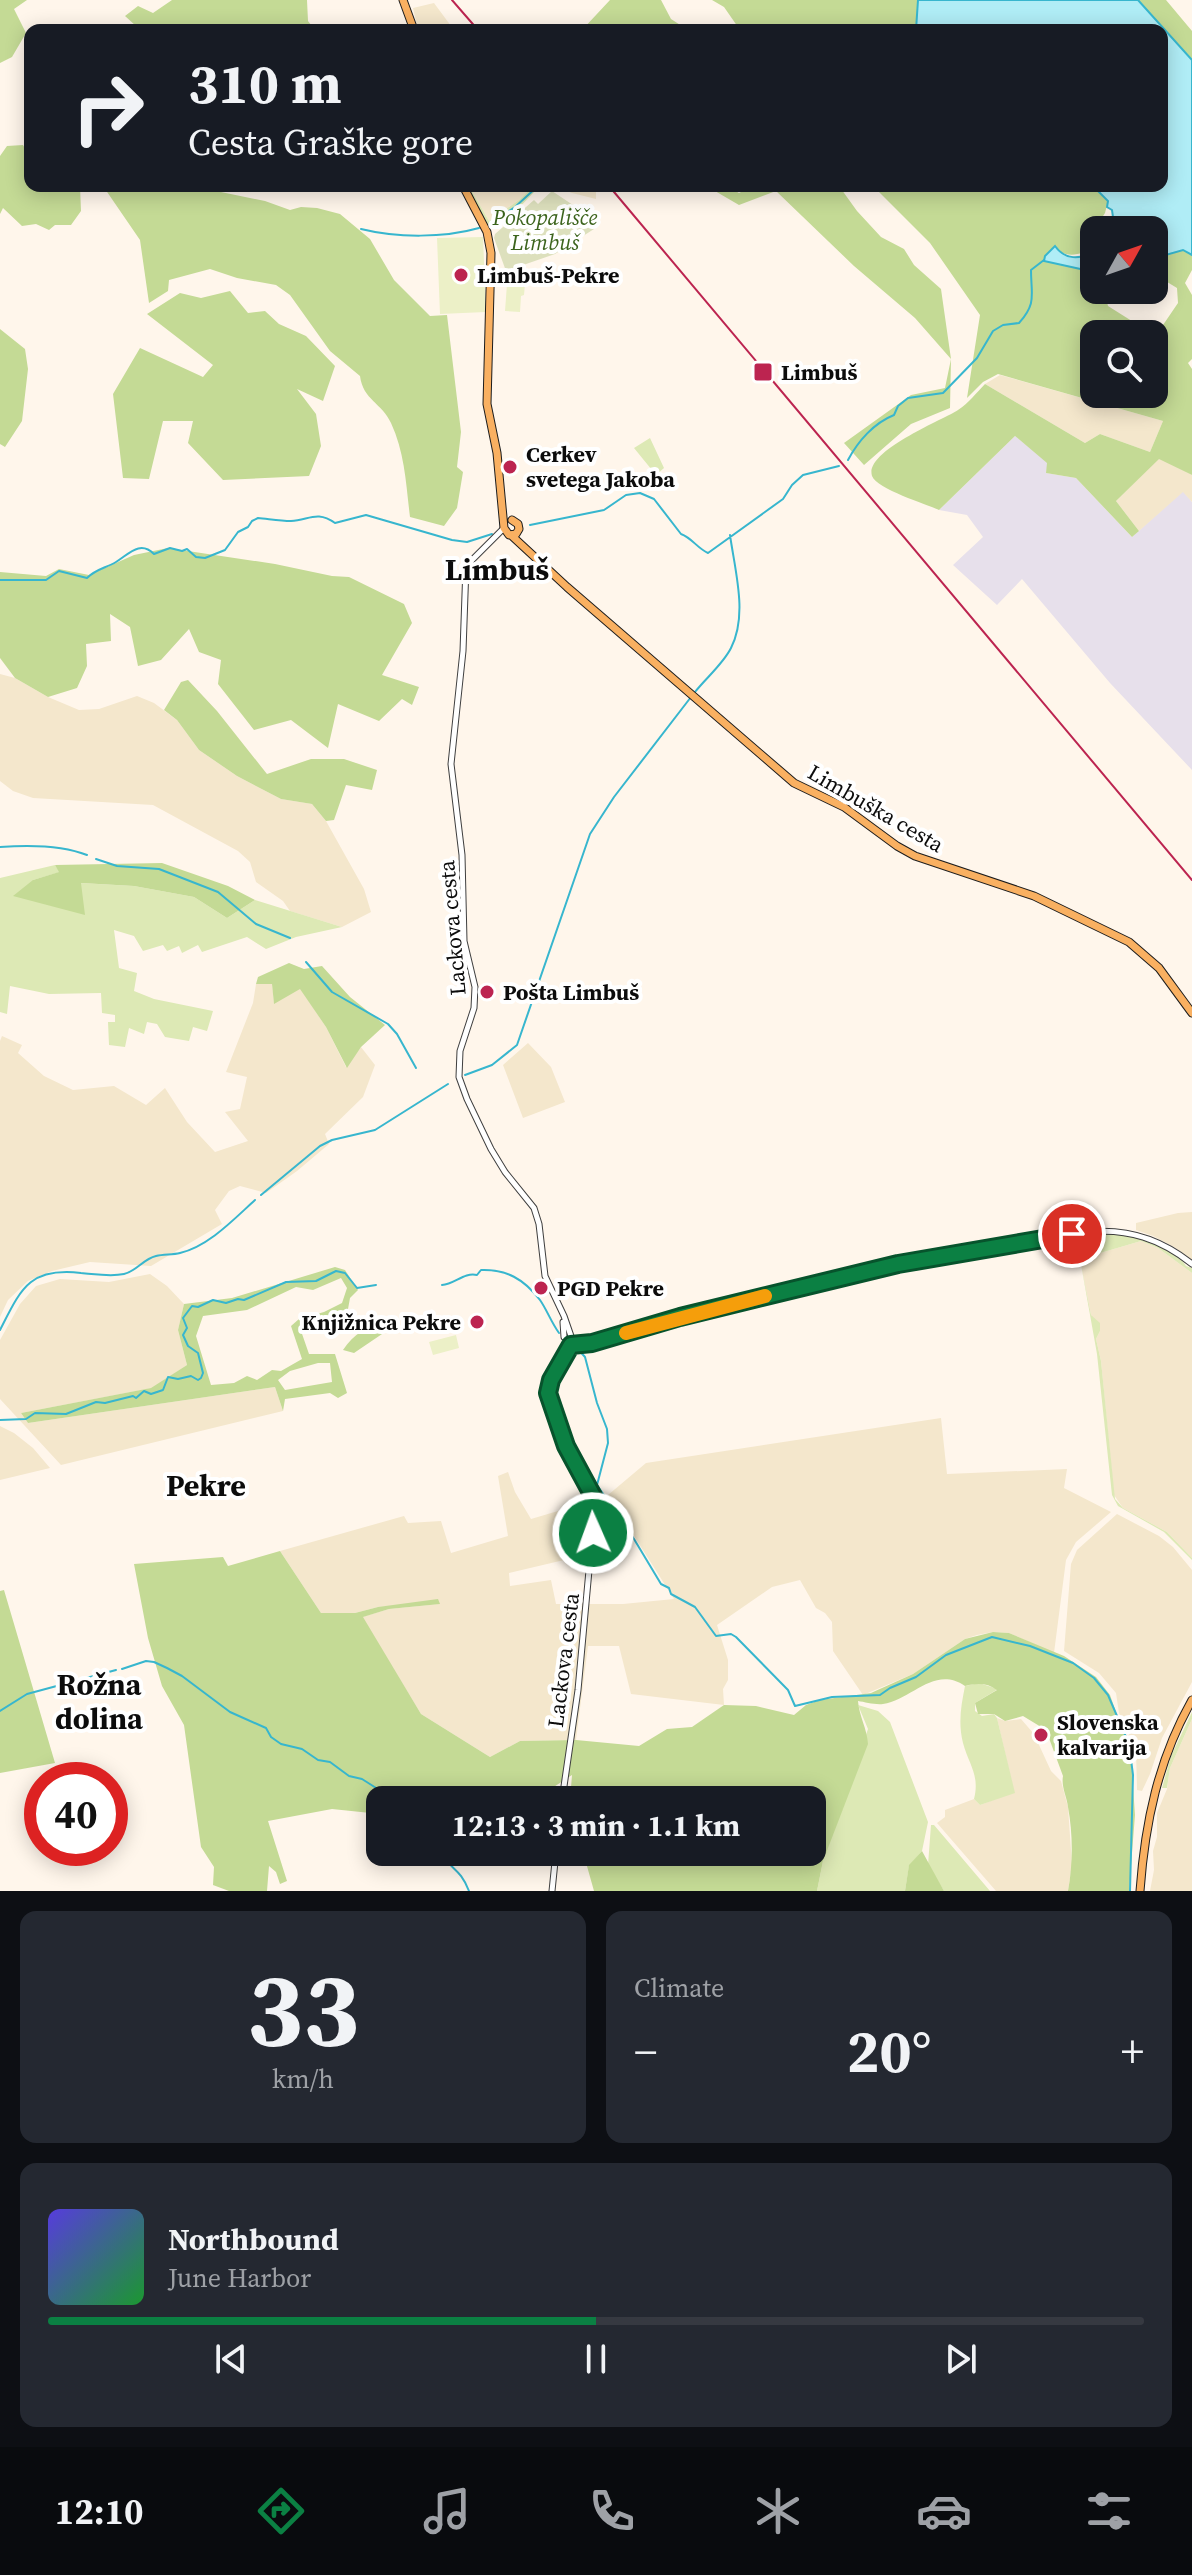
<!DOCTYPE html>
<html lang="en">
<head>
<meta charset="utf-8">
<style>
  :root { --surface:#171b24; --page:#242831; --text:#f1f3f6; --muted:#9ea1a6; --line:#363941; --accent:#0b8043 }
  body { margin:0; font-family:"Source Serif 4",serif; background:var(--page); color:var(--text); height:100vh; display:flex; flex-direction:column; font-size:30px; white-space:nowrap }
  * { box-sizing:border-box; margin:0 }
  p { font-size:26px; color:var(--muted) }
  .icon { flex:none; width:44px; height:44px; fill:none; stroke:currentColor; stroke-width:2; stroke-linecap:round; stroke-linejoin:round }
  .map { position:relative; height:1891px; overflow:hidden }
  .panel { display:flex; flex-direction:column; gap:20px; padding:20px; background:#0d0f14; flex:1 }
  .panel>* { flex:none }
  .banner { position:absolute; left:24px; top:24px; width:1144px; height:168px; border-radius:16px; box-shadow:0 4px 20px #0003; background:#171b24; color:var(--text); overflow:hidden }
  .needle { width:52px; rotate:50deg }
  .buttons { position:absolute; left:1080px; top:216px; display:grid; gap:16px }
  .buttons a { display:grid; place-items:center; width:88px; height:88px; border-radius:16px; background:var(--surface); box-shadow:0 4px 20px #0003; font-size:40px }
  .speed { position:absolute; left:24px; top:1762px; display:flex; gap:16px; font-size:40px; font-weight:700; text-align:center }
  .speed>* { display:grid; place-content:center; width:104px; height:104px; border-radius:50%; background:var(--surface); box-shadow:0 4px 20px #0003; line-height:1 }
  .speed .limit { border:12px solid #d22; background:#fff; color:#111 }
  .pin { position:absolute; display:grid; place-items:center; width:68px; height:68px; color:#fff; margin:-34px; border:4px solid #fff; border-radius:50%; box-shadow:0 2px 8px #0007 }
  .me { position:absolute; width:88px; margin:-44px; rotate:358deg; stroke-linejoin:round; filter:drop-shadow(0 0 6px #0008) }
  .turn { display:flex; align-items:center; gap:28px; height:168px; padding:0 32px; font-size:36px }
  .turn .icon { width:104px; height:104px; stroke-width:2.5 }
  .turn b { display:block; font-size:56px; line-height:68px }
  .big { font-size:60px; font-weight:700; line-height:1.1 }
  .panel .widget { flex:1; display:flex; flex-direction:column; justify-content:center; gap:12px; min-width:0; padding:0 28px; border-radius:16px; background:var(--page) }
  .panel .dial { align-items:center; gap:0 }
  .dial b { font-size:104px; line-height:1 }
  .song { display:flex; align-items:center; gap:24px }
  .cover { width:96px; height:96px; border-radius:12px; background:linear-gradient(135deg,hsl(250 70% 55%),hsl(130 70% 35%)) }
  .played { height:8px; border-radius:4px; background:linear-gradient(90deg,var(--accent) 50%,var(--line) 50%) }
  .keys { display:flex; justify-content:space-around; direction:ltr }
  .heat { display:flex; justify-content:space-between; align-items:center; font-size:44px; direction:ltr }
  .panel .tiles { flex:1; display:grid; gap:20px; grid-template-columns:1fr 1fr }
  .widget:last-child { grid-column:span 2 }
  .trip { position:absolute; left:366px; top:1786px; width:460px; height:80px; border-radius:16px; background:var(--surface); box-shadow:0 4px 20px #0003; font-weight:700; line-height:80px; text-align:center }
  .tab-bar { display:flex; height:128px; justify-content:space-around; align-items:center; background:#090b0e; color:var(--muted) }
  .tab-bar .icon { width:56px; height:56px }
  .tab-bar .active { color:var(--accent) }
  .tab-bar b { font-size:36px; color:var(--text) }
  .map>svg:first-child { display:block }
  .industrial { fill:#e7e0eb }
  .farmland { fill:#f4e7cc }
  .green { fill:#dde9b5 }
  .forest { fill:#c4da95; fill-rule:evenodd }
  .cemetery { fill:#dde0bd }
  .pitch { fill:#ecf0c7 }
  .water { fill:#b0edf6; stroke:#37b6ce; stroke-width:2 }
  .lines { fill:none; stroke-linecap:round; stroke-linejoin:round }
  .stream { stroke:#37b6ce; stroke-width:2 }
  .minor-casing { stroke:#3f3f3f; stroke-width:7 }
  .major-casing { stroke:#1d1d1d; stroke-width:9 }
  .minor { stroke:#fff; stroke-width:5 }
  .major { stroke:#f9b061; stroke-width:7 }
  .rail { stroke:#bc2450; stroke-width:2 }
  .route-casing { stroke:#07532c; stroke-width:20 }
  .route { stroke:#0b8043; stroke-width:14 }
  .slow { stroke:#f59e0b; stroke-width:14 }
  .poi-dot { fill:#bc2450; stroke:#fff; stroke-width:3 }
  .labels { text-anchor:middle; stroke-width:8; stroke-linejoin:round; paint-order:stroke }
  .park-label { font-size:22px; font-style:italic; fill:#3c641d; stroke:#fff }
  .poi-label { font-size:22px; font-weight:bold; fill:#0c0c0c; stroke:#fff; text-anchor:start }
  .street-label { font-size:22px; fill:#0c0c0c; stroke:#fff }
  .district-label { font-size:30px; font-weight:bold; fill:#0c0c0c; stroke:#fff }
</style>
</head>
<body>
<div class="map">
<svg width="1192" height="1891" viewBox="0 0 1192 1891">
  <rect width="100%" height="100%" fill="#fff6eb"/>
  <path class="industrial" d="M1015 436 1048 463 1046 473 1076 478 1132 537 1183 491 1192 502V770L1110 683 1022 579 997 605 953 565 983 537 967 515 939 510Z"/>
  <path class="farmland" d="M434 3 454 30H418L413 8Z
    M469 186H534L519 200 489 221Z
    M554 186 596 188V199L572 193Z
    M1000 375 1163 421 1150 452 1100 434 1085 443 985 384Z
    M1159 458 1192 475V502L1183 492 1139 531 1116 501Z
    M0 674 15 678 48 697 79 710 99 709 137 696 154 703 177 720 199 750 237 776 281 799 312 804 326 821 364 889 371 912 342 927 290 911 283 901 256 882 250 862 238 851 153 805 33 798 13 791 0 781Z
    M272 983 274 1003 300 988 326 1027 346 1067 361 1047 375 1065 363 1097 325 1134 329 1144 297 1171 266 1193 240 1186 229 1191 215 1210 222 1224 151 1266 90 1262 52 1271 28 1281 8 1300 0 1317V1041L2 1036 22 1045 18 1053 44 1076 73 1090 114 1086 146 1105 165 1088 187 1122 215 1152 248 1141 225 1112 240 1109 247 1077 226 1072 253 1003 256 984Z
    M528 1043 551 1067 565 1102 523 1118 503 1065Z
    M1192 1212V1260L1174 1247 1153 1236 1136 1230V1223L1178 1213Z
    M1141 1241 1158 1248 1192 1273V1558L1167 1532 1123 1508 1114 1495 1101 1361 1096 1339 1100 1331 1091 1315 1080 1259Z
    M150 1274 167 1286 184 1304 178 1330 187 1365 152 1388 21 1413 28 1423 275 1387 283 1411 61 1465 0 1399V1340L20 1304 36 1286 60 1279 109 1282Z
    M941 1418 947 1474 1067 1469 1064 1488 1111 1512 1076 1542 1066 1560 1054 1653 1009 1633 993 1632 977 1635 965 1639 913 1674 863 1695 833 1651 832 1622 825 1613 816 1608 800 1580 772 1587 717 1625 728 1660V1680L723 1689 724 1705 631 1694 619 1646H588L576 1740 520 1741 490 1757 421 1714 362 1617 389 1609 439 1604 378 1607 355 1613H321L280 1551 404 1516 408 1523 441 1521 451 1553 508 1536 498 1476 508 1472 515 1492 531 1519 558 1511 566 1544 564 1560 509 1573 510 1586 551 1580 556 1604H623L674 1599 608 1495 646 1463Z
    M0 1426 14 1433 33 1448 50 1468 0 1480Z
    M1117 1514 1159 1536 1173 1547 1192 1570V1682L1162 1738 1150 1774 1142 1791 1137 1790V1787L1136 1750 1119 1713 1116 1693 1099 1673 1064 1651 1071 1564 1077 1550Z
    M997 1718 1005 1721 1021 1719 1034 1734 1051 1771 1061 1781 1068 1807 1072 1865 1068 1891H996L937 1823 945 1817V1810L974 1799 980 1805 1014 1792Z
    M1192 1719V1891H1150L1154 1870 1153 1851 1157 1837V1813L1167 1789 1170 1768Z"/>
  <path class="green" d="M466 186H469L489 221 519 200 534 186H540L513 214 492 227 488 225Z
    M650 438 664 468 656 475 634 448Z
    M55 865 60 872 33 880 84 914 80 883 134 886 194 897 227 918 255 900 342 927 296 937 266 949 247 937 202 952 198 945 182 953 179 946 167 951 163 945 143 951 134 936 114 930 119 968 137 973 134 991 154 999 213 1011 207 1031 193 1027 189 1041 165 1037 157 1024 147 1022 144 1034 129 1028 125 1047 109 1045 108 1022H115V1015L102 1013 101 993 49 994 10 986 7 1014 0 1012V878Z
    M1109 1233C1134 1237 1174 1243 1186 1266L1192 1268V1273L1158 1248 1141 1241 1080 1259 1091 1315 1100 1323V1331L1096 1339 1101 1361 1115 1499 1123 1508 1167 1532 1192 1558V1560L1164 1532 1118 1506 1112 1495 1097 1354 1077 1242 1081 1236Z
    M979 1683 998 1689 975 1703V1711L982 1716 994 1714 997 1718 1015 1793 980 1805 974 1799C980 1775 969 1765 963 1743 958 1723 961 1706 965 1686Z
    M858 1705 878 1711 890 1722 928 1822 922 1851 909 1866 905 1891H817L823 1861 868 1729Z
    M1192 1712V1719L1170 1768 1167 1788H1162L1171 1756Z
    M931 1825H934L990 1891H944L928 1865Z"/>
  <path class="forest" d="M0 0H27L14 9 26 33 12 57 0 63Z
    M172 0H307L308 21 315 30H136V26L125 16 138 6 153 13Z
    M610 0H661L671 19 688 30H582Z
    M712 0H918L916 30H740L724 7Z
    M1138 0H1166L1192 31V60Z
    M23 145 30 157V186H80L81 211 71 225H55L49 230 36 224 22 226 3 208 0 214V156L7 146Z
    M103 186H192L265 201 290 210 301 207 317 208 340 214 370 239 394 280 430 316 447 315 461 432 457 467 463 472 457 508 444 526 410 517C406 485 405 453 391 423 382 403 363 400 360 376L330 351 290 295 276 285 237 278 210 269 169 280 168 291 149 303 140 240Z
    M713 186H727L739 193 753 186H839L857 211 881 237 904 249 914 265 941 289 951 359 950 408 911 424 864 465 844 443 911 395 945 388 951 359 915 318 854 266 776 191 739 205 715 191Z
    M873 186H1093L1108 201 1105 213 1094 230 1093 247C1083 254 1070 258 1059 251L1052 262 1094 272V290H1104L1108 306 1135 323 1163 325 1178 303 1177 288 1154 274V239H1159L1156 258 1183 250 1192 255V270L1185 283 1192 295V359L1188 363 1192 369V475L1159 459 1116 501 1139 531 1132 537 1076 478 1046 473 1047 463 1015 436 939 510C926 504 877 489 872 476 864 451 943 420 958 410 969 403 976 393 985 384L1085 443 1100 434 1150 452 1163 421 998 374 983 382 967 398 980 315 930 243ZM1094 334H1154V394H1094Z
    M230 291 248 313 265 311 279 324 306 336 335 366 323 401 297 389 316 414 321 446 309 476 223 480 188 443 193 421H163L149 479 123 478 113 394 140 348 203 377 213 365 147 314 180 293 201 298Z
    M0 329 25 349 28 369 22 421 5 447 0 444Z
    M168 548 275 564 332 576 349 577 404 604 412 623 382 675 419 687 412 705 402 699 379 721 338 704 328 748 291 720 254 730 218 684 221 660 199 652 189 629 161 660 138 666 130 627 110 614 111 641 86 644 87 666 77 688 48 697 15 678 0 658V572L46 576 59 569 89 575 134 555Z
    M188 680 217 711 267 774 311 759H344L377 770 372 790 346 785 334 820 326 821 312 804 281 799 237 776 199 750 177 720 164 710 181 682Z
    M162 863 228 886 255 900 227 918 194 897 134 886 81 883 85 915 13 896 33 880 59 872 55 865Z
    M289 963 304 969 322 966 350 997 385 1025 361 1047 347 1068 326 1027 300 989 274 1004 272 984H256L258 977Z
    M335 1267 345 1270 358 1290 350 1298 348 1309 334 1317 325 1315 300 1328 309 1354H335L347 1393 338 1398 330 1393 285 1399 283 1411 275 1387 28 1423 21 1413 151 1388 187 1365 178 1330 184 1304 232 1298ZM341 1278 347 1288 342 1303 324 1312 299 1319 291 1326 302 1359 281 1371 272 1370 257 1380 247 1376 234 1383 211 1385 196 1336 203 1316 247 1310 296 1287 313 1290ZM318 1363H330L332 1382 285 1390 278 1380 290 1371Z
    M386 1324 385 1332 354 1353 343 1350C354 1334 367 1325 386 1324Z
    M280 1551 321 1613H355L378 1607 438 1599 440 1604 389 1609 363 1617 421 1714 490 1757 520 1741 576 1740 639 1746 667 1729 692 1727 724 1705 756 1706 794 1715 806 1705 820 1700 871 1693 913 1674 965 1639 993 1632 1009 1633 1064 1656 1096 1677 1110 1695 1118 1718 1130 1743 1135 1815 1129 1891H1068C1073 1864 1073 1834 1068 1807 1067 1797 1061 1787 1063 1776L1046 1730 1023 1716 1005 1721 994 1714H978L975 1703 997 1690C987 1683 978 1683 965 1686 934 1665 912 1700 883 1704 875 1705 865 1702 858 1701 859 1716 867 1728 868 1744L823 1861 817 1891H594L583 1852H812V1800H570L572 1775 540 1796 538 1800H380V1814L332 1809 268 1821 287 1881 280 1884 276 1872 269 1866 267 1891H229L213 1885 214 1867 201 1847 184 1725 162 1686 148 1638 134 1564 223 1557 228 1566Z
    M4 1590 55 1763 0 1773V1591Z
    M922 1851 944 1891H905L909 1865Z"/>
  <path class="cemetery" d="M552 191 573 205 594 229 555 254 506 271 494 238 495 234 534 200 538 204Z"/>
  <path class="pitch" d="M483 237 486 312 440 314 437 238Z
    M507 284H525L524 295 521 296 520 312 505 311Z
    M456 1335 459 1348 433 1355 429 1342Z"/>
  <path class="water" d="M918 0H1138L1192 60V255L1183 250 1155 258 1159 239H1154V230H1138L1141 227 1140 224 1132 222 1131 230H1107L1113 217 1112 210 1107 207 1108 201 1093 186H1162V30H916Z
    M1055 246C1065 260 1080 260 1094 251V272L1044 261 1045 256Z"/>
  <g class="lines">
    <path class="stream" d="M490 224 515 207 538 186
      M361 229C397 238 444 238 479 228
      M848 460C858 441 874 423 894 415L898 406 908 398 943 393 977 358 993 331 1003 325 1019 323C1037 303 1031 295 1031 270L1044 260
      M530 525 604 510 626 495 640 493 654 499 681 534C692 538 697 548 708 553L783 499 792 485 803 475 839 466
      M0 580H46L59 571 87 578C96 569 106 568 116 562 129 554 140 540 154 554L170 548 182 551 187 549 196 557 205 558 225 550 238 532 248 527 252 521 258 518C269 519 280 521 291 521 309 520 317 510 335 523L366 515 452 540 467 542 492 534
      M695 692C706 678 723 664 731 648 748 615 735 571 730 535
      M0 847C27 845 62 845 87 855
      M96 859 117 866 159 869 218 892 256 924 290 938
      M306 962 332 992 388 1024 397 1034 416 1068
      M465 1075 492 1065 517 1045 590 834 614 797 691 697
      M261 1195 320 1146 332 1140 375 1130 448 1084
      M442 1285C455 1284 464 1272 477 1275L481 1270C506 1269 524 1279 540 1300 547 1310 551 1322 559 1333
      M0 1330C21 1289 29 1267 81 1273 95 1274 110 1277 124 1274 137 1271 143 1259 156 1256 164 1254 172 1255 180 1253 209 1246 234 1219 255 1200
      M577 1348 585 1357 597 1403 607 1429 608 1443 597 1485 634 1539 661 1584 669 1588 671 1594 695 1607 716 1636 731 1634 736 1637 788 1690 795 1706 832 1697 880 1695 890 1688 916 1677 946 1655 992 1637 1030 1646 1073 1663 1094 1678 1108 1695 1129 1744 1133 1775 1130 1891
      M0 1420 26 1419 35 1413 66 1414 96 1402 105 1403 133 1396 136 1398 144 1391 151 1394 163 1390 168 1377 178 1379 191 1376 198 1380 201 1378 203 1373 198 1353 188 1346 183 1335 187 1328 183 1318 192 1306 198 1307 213 1300 226 1303 238 1299 244 1300 286 1282 316 1281 336 1271 345 1273 357 1288 376 1285
      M122 1669 146 1661 154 1662 167 1668 182 1676 230 1712 266 1728 271 1737 281 1744 302 1749 318 1760 330 1762 349 1776 362 1779 395 1800
      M0 1711 27 1694 116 1670
      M440 1852C451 1870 460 1868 469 1891"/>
    <g class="minor-casing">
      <path id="minor" d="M504 528 466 566 463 651 451 764 462 855 464 941 475 987 474 1008 460 1051 459 1077 467 1099 491 1149 505 1172 534 1208 539 1224 545 1276 564 1316 572 1339
        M563 1322 564 1337
        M571 1345 592 1343 680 1317 898 1264 1088 1232C1128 1228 1161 1239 1192 1264
        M562 1800 578 1690 594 1516 590 1490 569 1454 548 1393 551 1380 572 1343
        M552 1891 556 1852"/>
    </g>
    <g class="major-casing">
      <path id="major" d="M403 0 414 30
        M463 186 487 232 491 253 487 404 497 453 504 528 509 535 516 534 519 529 518 524 512 520
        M512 536 567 587 794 783 844 807 897 846 915 856 1034 896 1129 942 1159 968 1192 1013
        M1140 1891C1145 1823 1158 1760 1192 1700"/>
    </g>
    <use href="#minor" class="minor"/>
    <use href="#major" class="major"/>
    <path class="rail" d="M452 0 478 30
      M609 186 1192 880"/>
  </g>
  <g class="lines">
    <g class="route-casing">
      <path id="route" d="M593 1533V1496L566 1446 548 1393 551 1380 571 1345 592 1343 680 1317 898 1264 1072 1234"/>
    </g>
    <use href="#route" class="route"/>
    <path class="slow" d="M626 1333 765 1296"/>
  </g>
  <g class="poi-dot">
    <circle cx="461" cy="275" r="8"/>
    <rect x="753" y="362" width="20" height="20" rx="4"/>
    <circle cx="510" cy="467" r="8"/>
    <circle cx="487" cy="992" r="8"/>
    <circle cx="541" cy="1288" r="8"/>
    <circle cx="477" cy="1322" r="8"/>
    <circle cx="1041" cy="1735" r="8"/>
  </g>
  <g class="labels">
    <g class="park-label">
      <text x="545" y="225">Pokopališče<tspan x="545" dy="25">Limbuš</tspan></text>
    </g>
    <g class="poi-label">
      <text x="477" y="283">Limbuš-Pekre</text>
      <text x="781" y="380">Limbuš</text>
      <text x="526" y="462">Cerkev<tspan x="526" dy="25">svetega Jakoba</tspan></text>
      <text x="503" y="1000">Pošta Limbuš</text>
      <text x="557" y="1296">PGD Pekre</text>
      <text x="461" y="1330" text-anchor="end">Knjižnica Pekre</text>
      <text x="1057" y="1730">Slovenska<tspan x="1057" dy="25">kalvarija</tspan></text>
    </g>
    <g class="street-label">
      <text transform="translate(876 808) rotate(30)" y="8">Limbuška cesta</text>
      <text transform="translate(452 928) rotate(-95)" y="8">Lackova cesta</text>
      <text transform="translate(563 1660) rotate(-83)" y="8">Lackova cesta</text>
    </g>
    <g class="district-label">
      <text x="497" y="580">Limbuš</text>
      <text x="206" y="1496">Pekre</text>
      <text x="99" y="1695">Rožna<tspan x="99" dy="34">dolina</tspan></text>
    </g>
  </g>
</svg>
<div class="buttons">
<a><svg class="needle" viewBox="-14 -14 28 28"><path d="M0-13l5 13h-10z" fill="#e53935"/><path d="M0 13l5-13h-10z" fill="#9ea1a6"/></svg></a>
<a><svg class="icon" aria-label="search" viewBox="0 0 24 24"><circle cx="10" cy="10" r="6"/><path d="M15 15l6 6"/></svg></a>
</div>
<div class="speed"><div class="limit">40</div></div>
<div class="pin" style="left:1072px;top:1234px;background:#d93025"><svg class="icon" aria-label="arrive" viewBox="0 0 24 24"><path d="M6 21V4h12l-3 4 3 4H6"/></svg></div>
<svg class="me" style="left:593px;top:1533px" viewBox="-20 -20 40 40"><circle r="17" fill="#0b8043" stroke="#fff" stroke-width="3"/><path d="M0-11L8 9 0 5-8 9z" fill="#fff"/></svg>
<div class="trip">12:13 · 3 min · 1.1 km</div>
<div class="banner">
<div class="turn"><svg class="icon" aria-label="right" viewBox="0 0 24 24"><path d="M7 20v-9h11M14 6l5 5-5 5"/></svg><div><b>310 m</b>Cesta Graške gore</div></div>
</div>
</div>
<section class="panel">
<div class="tiles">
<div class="widget dial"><b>33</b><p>km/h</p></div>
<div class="widget"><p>Climate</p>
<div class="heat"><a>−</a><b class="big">20°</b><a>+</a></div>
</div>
<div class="widget">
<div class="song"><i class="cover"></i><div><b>Northbound</b><p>June Harbor</p></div></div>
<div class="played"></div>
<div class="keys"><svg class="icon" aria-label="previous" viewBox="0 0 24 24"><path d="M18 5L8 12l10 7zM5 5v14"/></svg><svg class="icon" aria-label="pause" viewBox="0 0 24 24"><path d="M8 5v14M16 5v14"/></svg><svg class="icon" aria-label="next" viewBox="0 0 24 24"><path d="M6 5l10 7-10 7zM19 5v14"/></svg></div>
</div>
</div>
</section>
<nav class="tab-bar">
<b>12:10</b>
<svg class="icon active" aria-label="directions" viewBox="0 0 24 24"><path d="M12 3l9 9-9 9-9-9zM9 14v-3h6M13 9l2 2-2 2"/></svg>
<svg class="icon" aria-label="music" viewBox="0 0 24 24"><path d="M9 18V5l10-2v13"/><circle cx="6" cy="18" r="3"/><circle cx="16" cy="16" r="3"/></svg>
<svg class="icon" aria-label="phone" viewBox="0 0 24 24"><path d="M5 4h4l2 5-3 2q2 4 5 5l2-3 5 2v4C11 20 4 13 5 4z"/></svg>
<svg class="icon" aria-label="climate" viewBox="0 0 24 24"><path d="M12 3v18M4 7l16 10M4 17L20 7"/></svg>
<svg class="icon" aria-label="car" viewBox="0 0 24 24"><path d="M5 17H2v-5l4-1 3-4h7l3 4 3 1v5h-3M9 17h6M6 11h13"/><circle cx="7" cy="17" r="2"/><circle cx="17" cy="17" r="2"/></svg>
<svg class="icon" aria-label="filters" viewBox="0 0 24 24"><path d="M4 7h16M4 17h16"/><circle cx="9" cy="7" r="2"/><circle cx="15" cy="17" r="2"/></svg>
</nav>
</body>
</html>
